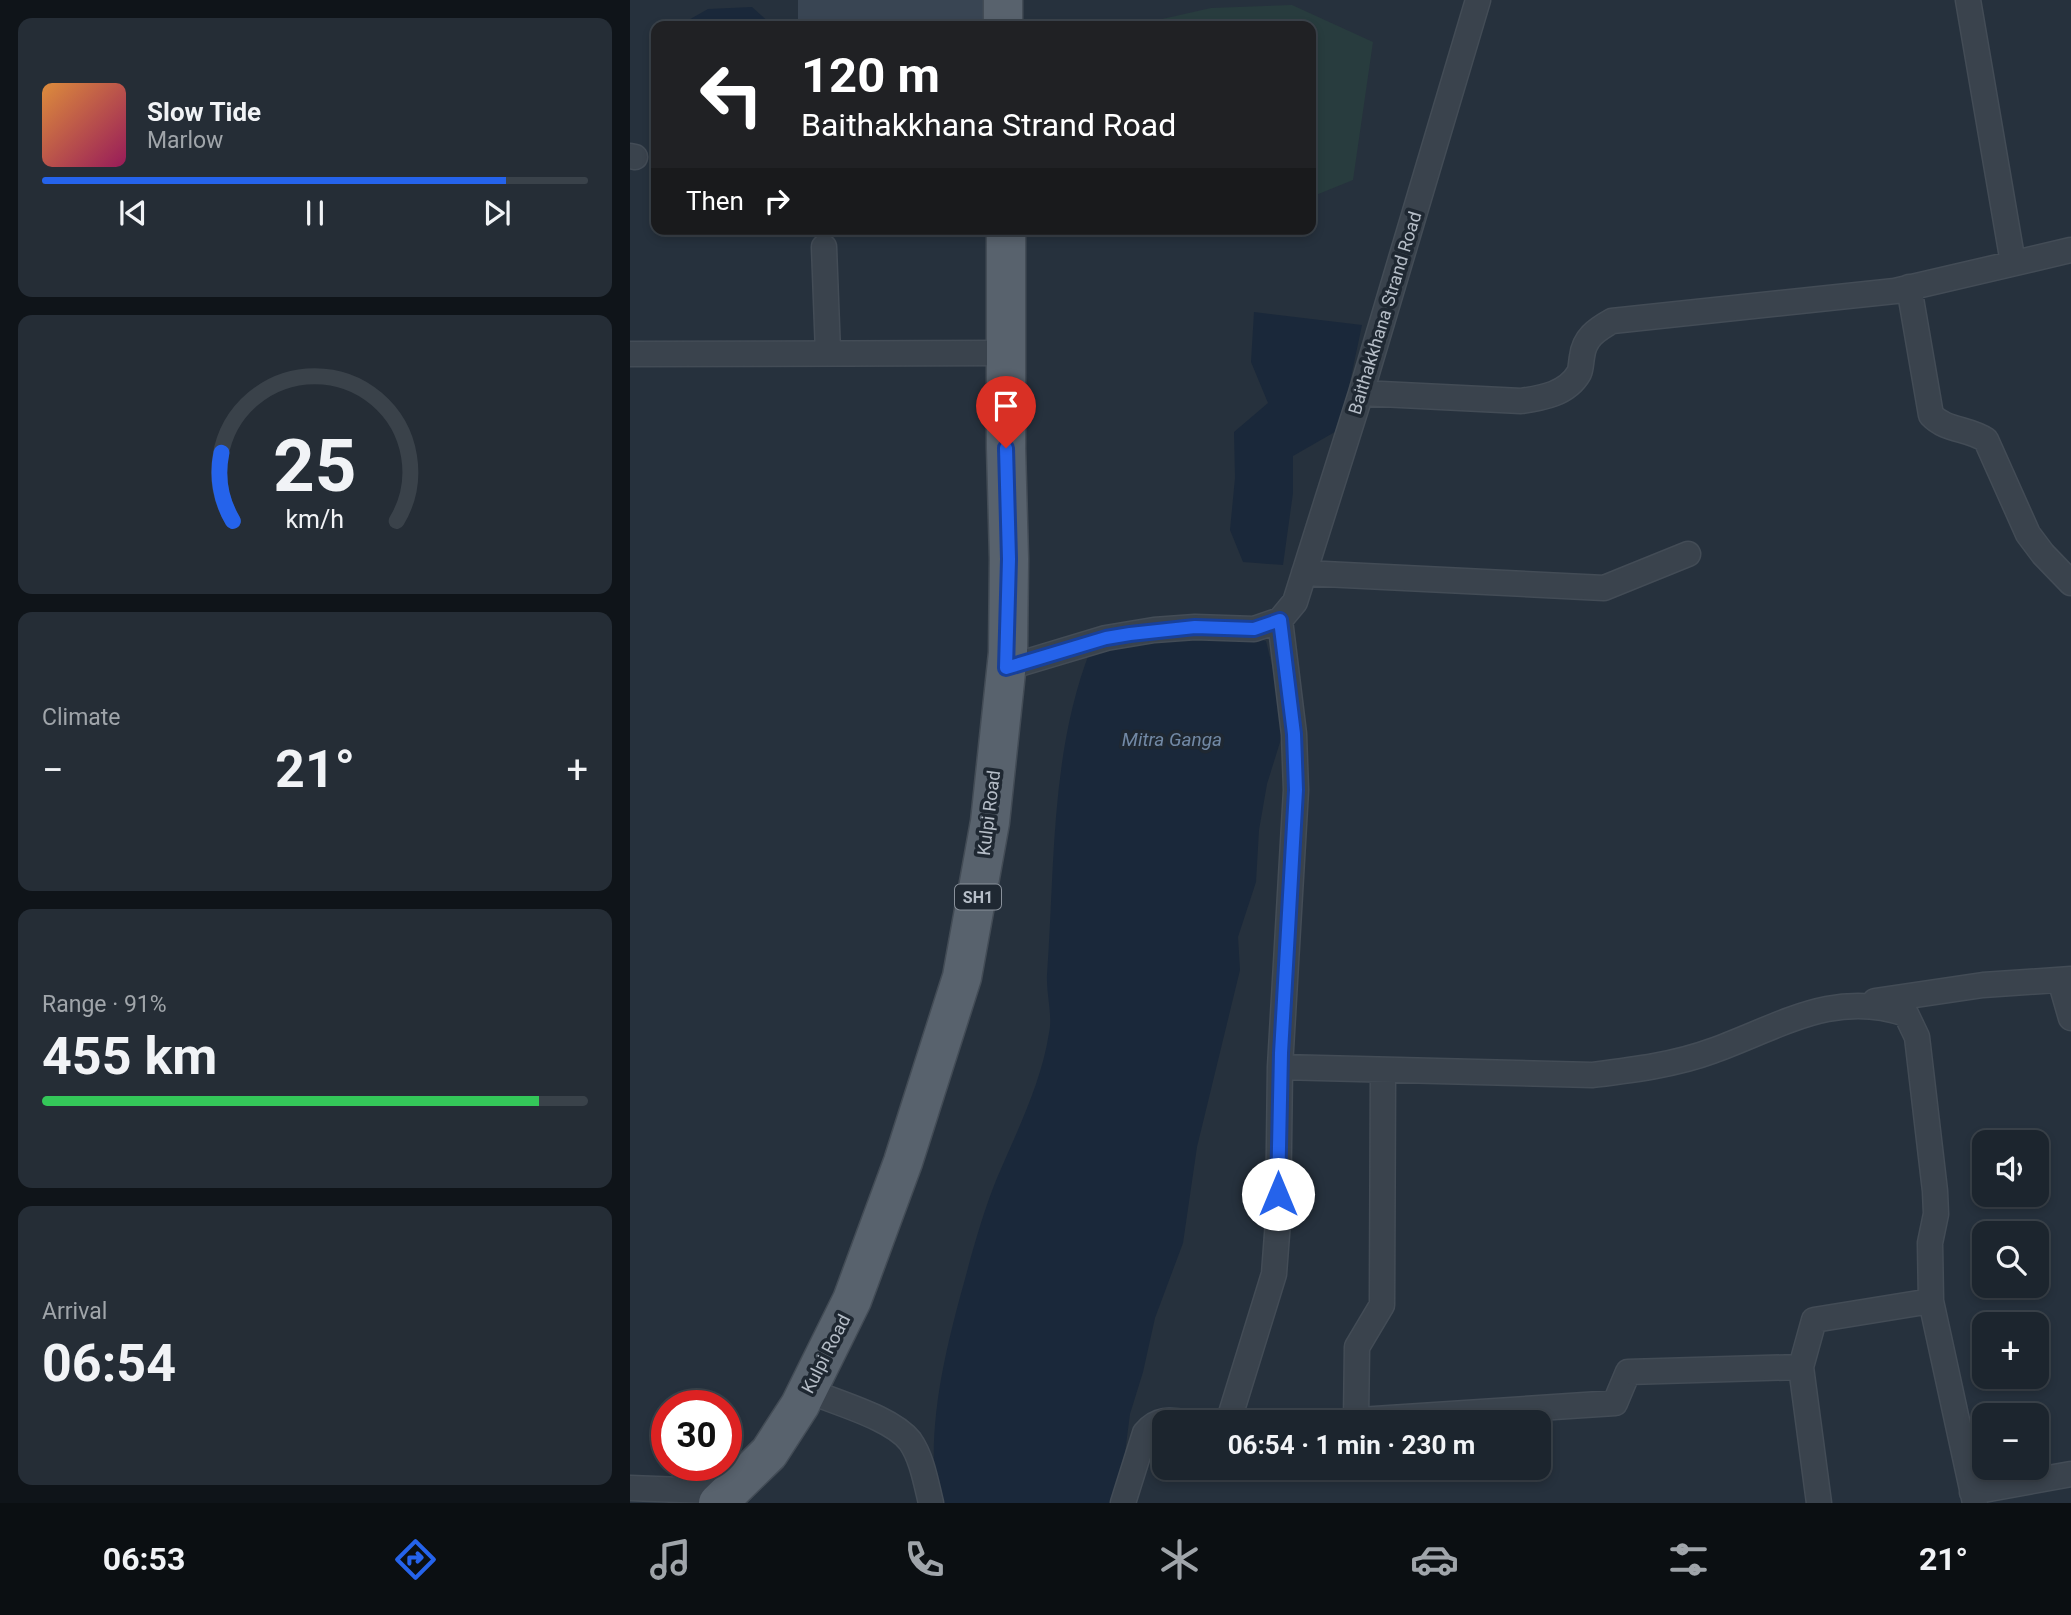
<!DOCTYPE html>
<html lang="en">
<head>
<meta charset="utf-8">
<style>
  :root { --surface:#1c252e; --page:#252d36; --text:#f1f3f6; --muted:#a0a5aa; --line:#3a424a; --accent:#2563eb }
  body { margin:0; font-family:Roboto,sans-serif; background:var(--page); color:var(--text); height:100vh; display:flex; flex-direction:column; font-size:26px; white-space:nowrap }
  * { box-sizing:border-box; margin:0 }
  p { font-size:23px; color:var(--muted) }
  .icon { flex:none; width:38px; height:38px; fill:none; stroke:currentColor; stroke-width:2; stroke-linecap:round; stroke-linejoin:round }
  .map { position:relative; flex:1; overflow:hidden }
  .sheet { display:flex; flex-direction:column; gap:18px; padding:18px; background:#0f1419; width:630px }
  .sheet>* { flex:none }
  .hud { position:absolute; left:21px; top:21px; width:665px; height:214px; border-radius:14px; box-shadow:0 4px 10px #0003,0 0 0 2px var(--line); background:#202124; color:#fff; overflow:hidden }
  .controls { position:absolute; left:1342px; top:1130px; display:grid; gap:14px }
  .controls a { display:grid; place-items:center; width:77px; height:77px; border-radius:14px; background:var(--surface); box-shadow:0 4px 10px #0003,0 0 0 2px var(--line); font-size:35px }
  .speed { position:absolute; left:21px; top:1390px; display:flex; gap:14px; font-size:35px; font-weight:700; text-align:center }
  .speed>* { display:grid; place-content:center; width:91px; height:91px; border-radius:50%; background:var(--surface); box-shadow:0 4px 10px #0003,0 0 0 2px var(--line); line-height:1 }
  .speed .limit { border:10px solid #d22; background:#fff; color:#111 }
  .pin { position:absolute; display:grid; place-items:center; width:60px; height:60px; color:#fff; margin:-72px -30px; border-radius:50% 50% 50% 0; rotate:-45deg; box-shadow:0 0 7px #0007 }
  .pin .icon { rotate:45deg }
  .me { position:absolute; width:77px; margin:-38px; rotate:0deg; stroke-linejoin:round; filter:drop-shadow(0 0 5px #0008) }
  .turn { display:flex; align-items:center; gap:24px; height:147px; padding:0 35px; font-size:32px }
  .turn .icon { width:91px; height:91px; stroke-width:2.5 }
  .turn b { display:block; font-size:49px; line-height:60px }
  .then { display:flex; align-items:center; height:66px; padding:0 35px; background:#0003; gap:14px; font-size:26px }
  .big { font-size:52px; font-weight:700; line-height:1.1 }
  .sheet .card { flex:1; display:flex; flex-direction:column; justify-content:center; gap:10px; min-width:0; padding:0 24px; border-radius:14px; background:var(--page) }
  .sheet .dial { align-items:center; gap:0 }
  .dial svg { height:182px; overflow:visible; fill:none; stroke:var(--line); stroke-width:7; stroke-linecap:round; text-anchor:middle }
  .dial text { fill:var(--text); stroke:none }
  .song { display:flex; align-items:center; gap:21px }
  .cover { width:84px; height:84px; border-radius:10px; background:linear-gradient(135deg,hsl(30 70% 55%),hsl(330 70% 35%)) }
  .played { height:7px; border-radius:4px; background:linear-gradient(90deg,var(--accent) 85%,var(--line) 85%) }
  .keys { display:flex; justify-content:space-around; direction:ltr }
  .heat { display:flex; justify-content:space-between; align-items:center; font-size:38px; direction:ltr }
  .charge { height:10px; border-radius:5px; background:linear-gradient(90deg,#34c759 91%,var(--line) 0) }
  .trip { position:absolute; left:522px; top:1410px; width:399px; height:70px; border-radius:14px; background:var(--surface); box-shadow:0 4px 10px #0003,0 0 0 2px var(--line); font-weight:700; line-height:70px; text-align:center }
  .menu { display:flex; height:112px; justify-content:space-around; align-items:center; background:#0b0f12; color:var(--muted) }
  .menu .icon { width:49px; height:49px }
  .menu .current { color:var(--accent) }
  .menu b { font-size:32px; color:var(--text) }
  main { display:flex; flex:1; min-height:0 }
  .map>svg:first-child { display:block }
  .green { fill:#283c3e }
  .water { fill:#1a283a }
  .building { fill:#394553 }
  .lines { fill:none; stroke-linecap:round; stroke-linejoin:round }
  .street-casing { stroke:#434c56; stroke-width:27 }
  .primary-casing { stroke:#434c56; stroke-width:41 }
  .street { stroke:#3a434d; stroke-width:24 }
  .primary { stroke:#58626d; stroke-width:38 }
  .route-casing { stroke:#184099; stroke-width:18 }
  .route { stroke:#2563eb; stroke-width:12 }
  .labels { text-anchor:middle; stroke-width:7; stroke-linejoin:round; paint-order:stroke }
  .shield { fill:#1f2832; stroke:#89919b; stroke-width:2 }
  .shield-label { font-size:16px; font-weight:bold; fill:#b6bec8 }
  .street-label { font-size:18px; fill:#b6bec8; stroke:#1f2832 }
  .water-label { font-size:19px; font-style:italic; fill:#7289a5; stroke:#1f2832 }
</style>
</head>
<body>
<main>
<section class="sheet">
<div class="card">
<div class="song"><i class="cover"></i><div><b>Slow Tide</b><p>Marlow</p></div></div>
<div class="played"></div>
<div class="keys"><svg class="icon" aria-label="previous" viewBox="0 0 24 24"><path d="M18 5L8 12l10 7zM5 5v14"/></svg><svg class="icon" aria-label="pause" viewBox="0 0 24 24"><path d="M8 5v14M16 5v14"/></svg><svg class="icon" aria-label="next" viewBox="0 0 24 24"><path d="M6 5l10 7-10 7zM19 5v14"/></svg></div>
</div>
<div class="card dial"><svg viewBox="0 0 100 80">
<path d="M14 69A42 42 0 1 1 86 69"/>
<path d="M14 69A42 42 0 0 1 9 39" stroke="#2563eb"/>
<text x="50" y="56" font-size="32" font-weight="700">25</text>
<text x="50" y="72" font-size="11">km/h</text>
</svg></div>
<div class="card"><p>Climate</p>
<div class="heat"><a>−</a><b class="big">21°</b><a>+</a></div>
</div>
<div class="card"><p>Range · 91%</p><b class="big">455 km</b><div class="charge"></div></div>
<div class="card"><p>Arrival</p><b class="big">06:54</b></div>
</section>
<div class="map">
<svg width="1441" height="1503" viewBox="0 0 1441 1503">
  <rect width="100%" height="100%" fill="#26313d"/>
  <path class="green" d="M662 5 743 42 723 180 681 197V26H516L519 22 581 8Z"/>
  <path class="water" d="M122 7 143 26H48L78 9Z
    M624 312 732 325 710 429 663 456V493L653 565 613 562 600 530 605 478 604 432 638 403 621 362Z
    M596 631 636 641 656 723 637 784 629 830 626 882 608 937 610 970 567 1147 553 1243 525 1318 513 1372 500 1414 490 1491 481 1503H307C296 1427 315 1351 335 1279 344 1245 354 1210 367 1178 387 1131 411 1084 419 1033 423 1015 416 994 417 975 425 866 420 755 460 651Z"/>
  <path class="building" d="M168 0H356V26H168Z"/>
  <g class="lines">
    <g class="street-casing">
      <path id="street" d="M1338 0 1383 263
        M0 156 5 157
        M194 247 198 353
        M1279 287 1301 415C1316 431 1338 428 1356 440L1398 534 1413 554 1441 583
        M0 354 376 353
        M731 393 891 401C912 398 937 394 949 373 951 369 951 362 952 357 954 338 966 330 982 321L1265 291 1441 250
        M674 573 974 588 1058 554
        M376 668 476 638 524 630 565 627 624 629 650 620 665 602 731 393 848 0
        M1430 980 1441 1018
        M1245 1001 1353 985 1441 979
        M650 1067 962 1075C1002 1070 1044 1065 1082 1051 1149 1027 1204 989 1276 1014L1287 1037 1305 1191 1306 1214 1300 1243 1301 1301 1345 1503
        M1171 1367 1189 1503
        M177 1390C206 1403 261 1417 280 1441 292 1458 296 1483 301 1503
        M726 1420 727 1347 752 1305 753 1070
        M598 1423 644 1274 648 1221 650 1067 666 790 664 734 650 620
        M684 1423 985 1403 998 1372 1171 1367 1184 1320 1301 1301
        M0 1488 105 1492
        M1342 1492 1441 1474
        M493 1503 515 1433C528 1417 541 1420 561 1423"/>
    </g>
    <g class="primary-casing">
      <path id="primary" d="M373 0V26
        M88 1503 139 1453 170 1405 222 1300 273 1162 332 977 360 822 378 653 379 559 376 448V229"/>
    </g>
    <use href="#street" class="street"/>
    <use href="#primary" class="primary"/>
  </g>
  <g class="lines">
    <g class="route-casing">
      <path id="route" d="M376 448 379 559 376 668 476 638 500 634 565 627 624 629 650 620 664 734 666 790 651 1053 648 1194"/>
    </g>
    <use href="#route" class="route"/>
  </g>
  <g class="labels">
    <rect class="shield" x="325" y="884.5" width="46" height="25" rx="5"/>
    <g class="shield-label">
      <text x="348" y="903">SH1</text>
    </g>
    <g class="street-label">
      <text transform="translate(755 313) rotate(-73)" y="6">Baithakkhana Strand Road</text>
      <text transform="translate(359 813) rotate(-83)" y="6">Kulpi Road</text>
      <text transform="translate(196 1354) rotate(-63)" y="6">Kulpi Road</text>
    </g>
    <g class="water-label">
      <text x="542" y="746">Mitra Ganga</text>
    </g>
  </g>
</svg>
<div class="controls">
<a><svg class="icon" aria-label="sound" viewBox="0 0 24 24"><path d="M4 9h4l5-4v14l-5-4H4zM17 9q2 3 0 6"/></svg></a>
<a><svg class="icon" aria-label="search" viewBox="0 0 24 24"><circle cx="10" cy="10" r="6"/><path d="M15 15l6 6"/></svg></a>
<a>+</a>
<a>−</a>
</div>
<div class="speed"><div class="limit">30</div></div>
<div class="pin" style="left:376px;top:448px;background:#d93025"><svg class="icon" aria-label="arrive" viewBox="0 0 24 24"><path d="M6 21V4h12l-3 4 3 4H6"/></svg></div>
<svg class="me" style="left:648px;top:1194px" viewBox="-20 -20 40 40"><circle r="19" fill="#fff"/><path d="M0-13L10 11 0 6-10 11z" fill="#2563eb"/></svg>
<div class="trip">06:54 · 1 min · 230 m</div>
<div class="hud">
<div class="turn"><svg class="icon" aria-label="left" viewBox="0 0 24 24"><path d="M17 20v-9H6M10 6l-5 5 5 5"/></svg><div><b>120 m</b>Baithakkhana Strand Road</div></div>
<div class="then">Then<svg class="icon" aria-label="right" viewBox="0 0 24 24"><path d="M7 20v-9h11M14 6l5 5-5 5"/></svg></div>
</div>
</div>
</main>
<nav class="menu">
<b>06:53</b>
<svg class="icon current" aria-label="directions" viewBox="0 0 24 24"><path d="M12 3l9 9-9 9-9-9zM9 14v-3h6M13 9l2 2-2 2"/></svg>
<svg class="icon" aria-label="music" viewBox="0 0 24 24"><path d="M9 18V5l10-2v13"/><circle cx="6" cy="18" r="3"/><circle cx="16" cy="16" r="3"/></svg>
<svg class="icon" aria-label="phone" viewBox="0 0 24 24"><path d="M5 4h4l2 5-3 2q2 4 5 5l2-3 5 2v4C11 20 4 13 5 4z"/></svg>
<svg class="icon" aria-label="climate" viewBox="0 0 24 24"><path d="M12 3v18M4 7l16 10M4 17L20 7"/></svg>
<svg class="icon" aria-label="car" viewBox="0 0 24 24"><path d="M5 17H2v-5l4-1 3-4h7l3 4 3 1v5h-3M9 17h6M6 11h13"/><circle cx="7" cy="17" r="2"/><circle cx="17" cy="17" r="2"/></svg>
<svg class="icon" aria-label="filters" viewBox="0 0 24 24"><path d="M4 7h16M4 17h16"/><circle cx="9" cy="7" r="2"/><circle cx="15" cy="17" r="2"/></svg>
<b>21°</b>
</nav>
</body>
</html>
